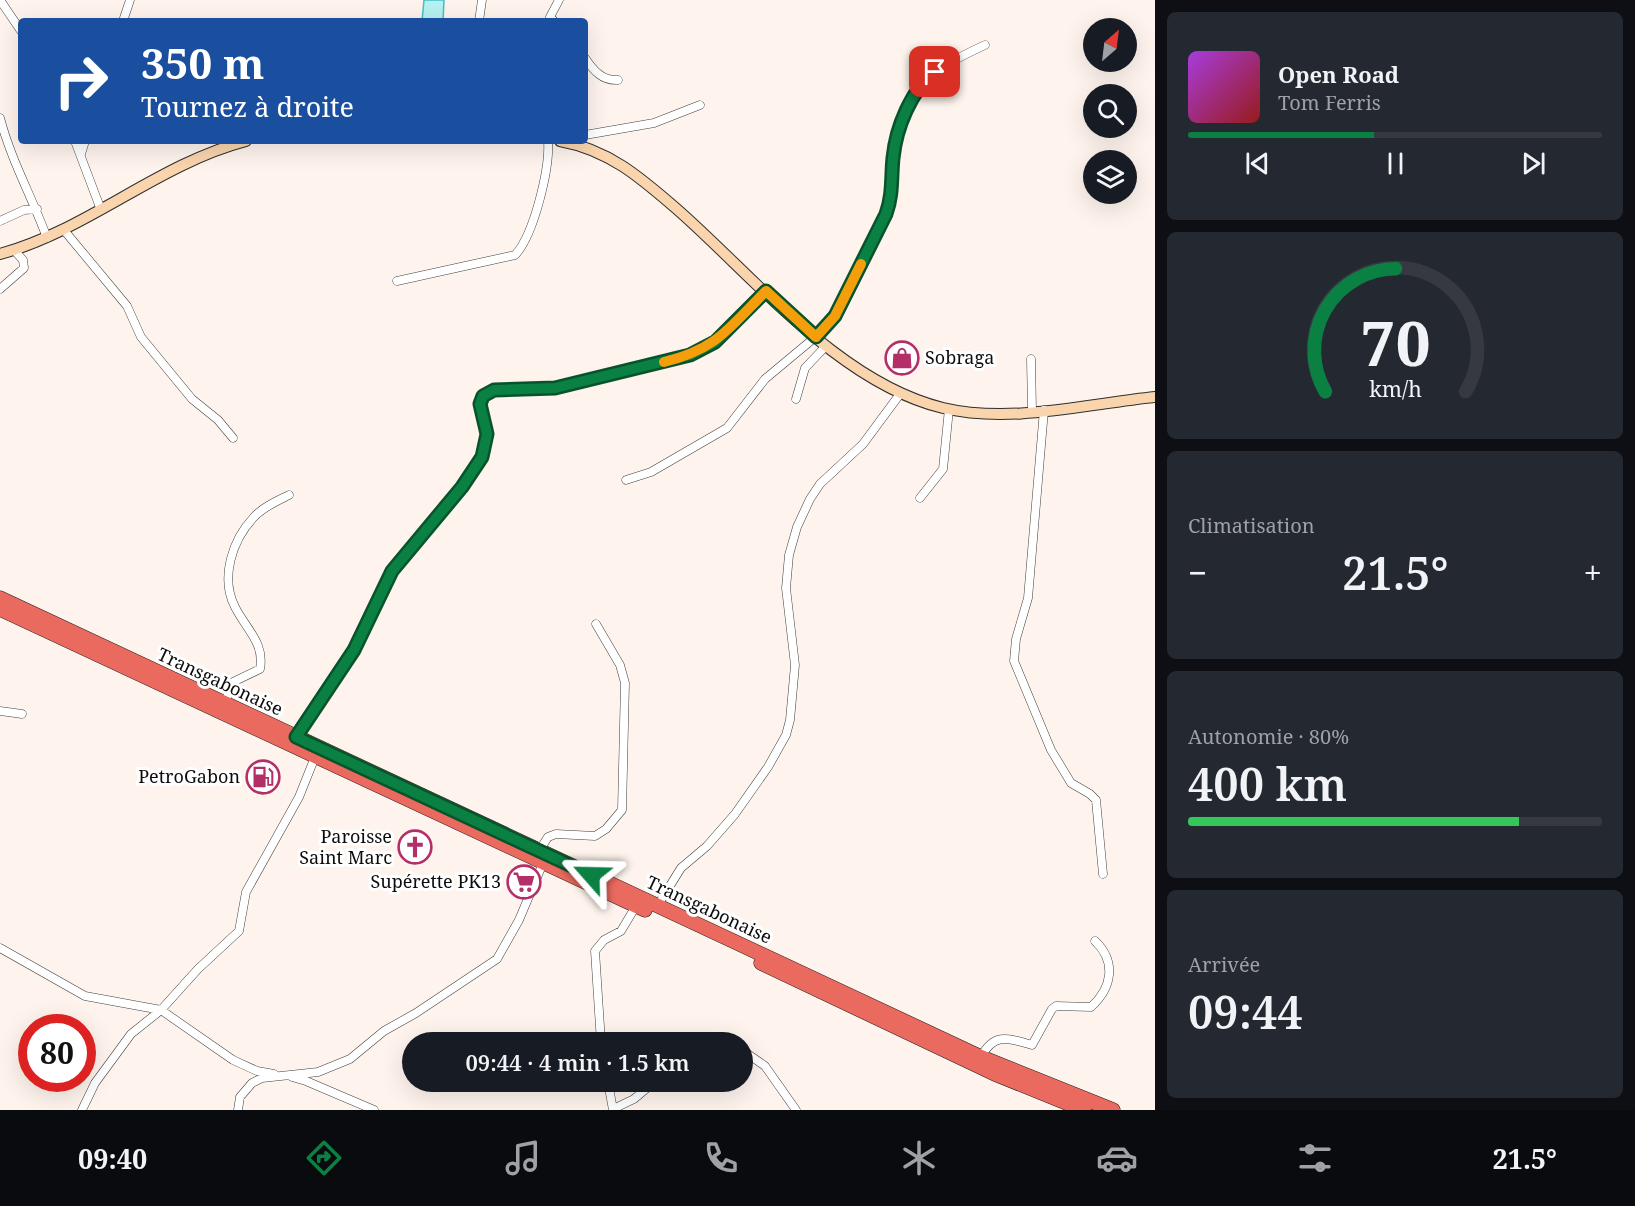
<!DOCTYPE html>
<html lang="fr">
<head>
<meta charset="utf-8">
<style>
  :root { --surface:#171b24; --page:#242831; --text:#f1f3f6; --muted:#9ea1a6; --line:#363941; --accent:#0b8043 }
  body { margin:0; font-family:"Noto Serif",serif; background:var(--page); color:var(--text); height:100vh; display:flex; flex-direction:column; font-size:22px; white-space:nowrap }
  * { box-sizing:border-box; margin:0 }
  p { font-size:20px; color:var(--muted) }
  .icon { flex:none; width:33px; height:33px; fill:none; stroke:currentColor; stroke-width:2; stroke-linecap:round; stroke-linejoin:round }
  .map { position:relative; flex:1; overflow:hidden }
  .panel { display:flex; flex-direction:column; gap:12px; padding:12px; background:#0d0f14; width:480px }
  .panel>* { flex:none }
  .banner { position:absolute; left:18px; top:18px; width:570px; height:126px; border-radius:6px; box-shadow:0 6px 24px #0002; background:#1a4fa0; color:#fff; overflow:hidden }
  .needle { width:39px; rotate:28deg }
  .controls { position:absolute; left:1083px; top:18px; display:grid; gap:12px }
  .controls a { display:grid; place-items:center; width:54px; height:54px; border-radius:50%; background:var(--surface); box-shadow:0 6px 24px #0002; font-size:30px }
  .speed { position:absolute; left:18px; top:1014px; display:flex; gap:12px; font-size:30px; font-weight:700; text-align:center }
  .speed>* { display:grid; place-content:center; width:78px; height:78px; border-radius:50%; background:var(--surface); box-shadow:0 6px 24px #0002; line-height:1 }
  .speed .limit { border:9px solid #d22; background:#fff; color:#111 }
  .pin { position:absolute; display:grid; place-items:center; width:51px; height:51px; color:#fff; margin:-26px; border-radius:12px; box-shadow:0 3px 9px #0006 }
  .me { position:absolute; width:66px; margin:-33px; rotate:295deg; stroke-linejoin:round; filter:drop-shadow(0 0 4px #0008) }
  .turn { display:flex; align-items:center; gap:21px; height:126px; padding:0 24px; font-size:27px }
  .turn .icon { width:78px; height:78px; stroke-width:2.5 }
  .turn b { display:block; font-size:42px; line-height:51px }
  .big { font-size:45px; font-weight:600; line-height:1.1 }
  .panel .card { flex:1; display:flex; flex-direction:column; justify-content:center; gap:9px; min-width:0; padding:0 21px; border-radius:9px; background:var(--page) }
  .panel .dial { align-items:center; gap:0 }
  .dial svg { height:156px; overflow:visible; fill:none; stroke:var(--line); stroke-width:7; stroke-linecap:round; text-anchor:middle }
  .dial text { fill:var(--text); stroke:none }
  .song { display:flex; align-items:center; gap:18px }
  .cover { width:72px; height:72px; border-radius:9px; background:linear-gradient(135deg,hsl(280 70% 55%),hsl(0 70% 35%)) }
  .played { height:6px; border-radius:3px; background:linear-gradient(90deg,var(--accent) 45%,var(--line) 45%) }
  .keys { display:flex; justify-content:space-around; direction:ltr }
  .heat { display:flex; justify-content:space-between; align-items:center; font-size:33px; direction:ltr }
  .charge { height:9px; border-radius:4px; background:linear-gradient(90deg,#34c759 80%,var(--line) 0) }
  .trip { position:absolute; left:402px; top:1032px; width:351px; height:60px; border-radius:30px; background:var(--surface); box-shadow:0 6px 24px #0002; font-weight:600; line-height:60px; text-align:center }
  .dock { display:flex; height:96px; justify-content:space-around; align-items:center; background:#090b0e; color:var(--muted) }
  .dock .icon { width:42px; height:42px }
  .dock .current { color:var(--accent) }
  .dock b { font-size:27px; color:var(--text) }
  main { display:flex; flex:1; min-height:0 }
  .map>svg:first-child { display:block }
  .water { fill:#b5f1f1; stroke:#42c0c3; stroke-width:1.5 }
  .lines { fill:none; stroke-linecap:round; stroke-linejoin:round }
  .street-casing { stroke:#3f3f3f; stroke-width:9 }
  .secondary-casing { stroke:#2e2e2e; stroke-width:12 }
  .highway-casing { stroke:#1d1d1d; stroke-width:15 }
  .street { stroke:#fff; stroke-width:8 }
  .secondary { stroke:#f9d4ad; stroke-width:10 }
  .highway { stroke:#ea6a5f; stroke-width:14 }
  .route-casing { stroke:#07532c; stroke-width:15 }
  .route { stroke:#0b8043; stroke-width:10 }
  .slow { stroke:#f59e0b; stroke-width:10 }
  .labels { text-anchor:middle; stroke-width:6; stroke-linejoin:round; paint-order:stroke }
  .poi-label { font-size:18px; fill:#0c0c0c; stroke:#fff; text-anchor:end }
  .street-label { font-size:18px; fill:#0c0c0c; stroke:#fff }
</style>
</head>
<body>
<main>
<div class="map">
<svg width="1155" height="1110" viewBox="0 0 1155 1110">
  <rect width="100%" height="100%" fill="#fef4ed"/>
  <path class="water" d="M424 0H444L443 21H422Z"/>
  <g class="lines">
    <g class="street-casing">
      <path id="street" d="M0 0 21 31
        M123 21 130 0
        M479 21 482 0
        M554 21 550 17 559 0
        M585 58C593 70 602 81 618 80
        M0 118C11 160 32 197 47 238
        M585 135 654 123 700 105
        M75 141 101 210
        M81 154 85 141
        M0 221 24 210 37 209
        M63 229 127 306 141 337 192 399 218 420 233 438
        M397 281 515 255C534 235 550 168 548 141
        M0 289 24 268 23 260 14 250
        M1031 359 1032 411
        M796 399 805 368 826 346
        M1044 410 1028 598 1016 639 1014 661 1051 750 1071 783 1090 794 1096 800 1103 874
        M626 480 651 472 727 428 765 379 825 329 835 316 886 214C894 192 889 176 894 155 906 89 926 72 985 45
        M920 498 943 469 949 409
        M224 704 233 682 260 669C265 643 246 629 235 607 220 578 232 540 254 517 263 507 277 501 289 495
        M0 711 22 714
        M296 737 354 650 392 571 462 487 482 457 487 434 480 404 483 396 494 390 555 388 690 355 715 342 766 291
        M539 851 548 837 556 834 595 836 606 829 622 810 625 683 620 665 596 624
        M658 905 681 868 707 846 735 814 768 767 786 735 790 720 795 665 786 588 789 555 797 527 810 499 820 484 863 444 900 394
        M0 948 85 996 161 1010 233 1060 257 1071 274 1074
        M601 1042 595 951 604 940 621 931 636 906
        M703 1042 710 1040 724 1042
        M742 1050 765 1066 796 1110
        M981 1057C994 1032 1008 1038 1032 1045L1052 1009 1056 1006 1091 1007C1113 987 1116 961 1095 941
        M292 1077 306 1081 374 1110
        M608 1082 613 1110
        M615 1108 634 1099 654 1082
        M82 1110 95 1083 131 1034 161 1010 198 969 239 931 246 892 299 797 315 757
        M238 1110 240 1097 252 1083 262 1078 318 1072 350 1059 384 1031 416 1013 497 959 519 920 543 863"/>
    </g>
    <g class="secondary-casing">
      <path id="secondary" d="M560 141C610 150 642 179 679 211 756 279 840 383 943 408 1011 424 1086 404 1155 397
        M0 254C88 230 158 164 246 141"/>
    </g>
    <g class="highway-casing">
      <path id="highway" d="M0 598 981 1057 1113 1110
        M0 609 645 910
        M761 963 995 1074 1084 1110"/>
    </g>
    <use href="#street" class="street"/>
    <use href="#secondary" class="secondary"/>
    <use href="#highway" class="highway"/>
  </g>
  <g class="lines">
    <g class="route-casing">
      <path id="route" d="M591 875 296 737 354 650 392 571 462 487 482 457 487 434 480 404 483 396 494 390 555 388 690 355 715 342 766 291 816 337 835 316 886 214C893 195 891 178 893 158 896 128 911 90 935 72"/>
    </g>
    <use href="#route" class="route"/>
    <path class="slow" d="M664 362C717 349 729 328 766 291L816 337 835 316 861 264"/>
  </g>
  <defs>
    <g id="shop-ring" transform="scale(1.725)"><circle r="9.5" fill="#fff" stroke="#b22f67" stroke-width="1.5"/><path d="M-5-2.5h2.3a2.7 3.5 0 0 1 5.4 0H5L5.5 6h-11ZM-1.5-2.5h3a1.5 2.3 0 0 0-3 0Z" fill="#b22f67"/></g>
    <g id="fuel-ring" transform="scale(1.725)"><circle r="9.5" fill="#fff" stroke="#b22f67" stroke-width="1.5"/><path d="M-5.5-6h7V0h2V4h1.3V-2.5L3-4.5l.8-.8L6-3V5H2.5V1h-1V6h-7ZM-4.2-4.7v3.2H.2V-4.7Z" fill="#b22f67"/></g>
    <g id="church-ring" transform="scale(1.725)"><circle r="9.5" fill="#fff" stroke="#b22f67" stroke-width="1.5"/><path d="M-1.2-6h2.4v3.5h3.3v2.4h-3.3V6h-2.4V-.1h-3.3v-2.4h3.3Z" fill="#b22f67"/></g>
    <g id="supermarket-ring" transform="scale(1.725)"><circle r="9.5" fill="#fff" stroke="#b22f67" stroke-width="1.5"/><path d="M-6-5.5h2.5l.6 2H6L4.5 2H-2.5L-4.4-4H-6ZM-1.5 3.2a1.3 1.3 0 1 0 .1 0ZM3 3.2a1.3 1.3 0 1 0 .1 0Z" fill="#b22f67"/></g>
  </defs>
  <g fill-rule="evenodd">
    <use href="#shop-ring" x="902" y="358"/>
    <use href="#fuel-ring" x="263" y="777"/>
    <use href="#church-ring" x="415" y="847"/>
    <use href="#supermarket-ring" x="524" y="882"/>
  </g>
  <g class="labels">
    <g class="poi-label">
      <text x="925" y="364" text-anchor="start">Sobraga</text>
      <text x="240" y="783">PetroGabon</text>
      <text x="392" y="843">Paroisse<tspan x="392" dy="21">Saint Marc</tspan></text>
      <text x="501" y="888">Supérette PK13</text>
    </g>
    <g class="street-label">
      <text transform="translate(220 682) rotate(25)" y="6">Transgabonaise</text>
      <text transform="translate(709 910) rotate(25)" y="6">Transgabonaise</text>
    </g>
  </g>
</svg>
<div class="controls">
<a><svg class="needle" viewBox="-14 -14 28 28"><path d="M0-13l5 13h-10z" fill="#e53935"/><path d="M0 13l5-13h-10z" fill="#9ea1a6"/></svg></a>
<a><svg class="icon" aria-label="search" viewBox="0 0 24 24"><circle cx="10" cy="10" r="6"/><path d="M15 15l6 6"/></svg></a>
<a><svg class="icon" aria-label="layers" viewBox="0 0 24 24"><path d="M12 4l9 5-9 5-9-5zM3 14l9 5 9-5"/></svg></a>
</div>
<div class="speed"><div class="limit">80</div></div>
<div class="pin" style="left:935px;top:72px;background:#d93025"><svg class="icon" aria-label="arrive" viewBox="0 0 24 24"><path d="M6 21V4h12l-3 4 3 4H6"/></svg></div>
<svg class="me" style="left:591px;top:875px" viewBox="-20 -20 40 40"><path d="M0-17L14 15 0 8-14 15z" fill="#0b8043" stroke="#fff" stroke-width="4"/></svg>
<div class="trip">09:44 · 4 min · 1.5 km</div>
<div class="banner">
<div class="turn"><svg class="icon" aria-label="right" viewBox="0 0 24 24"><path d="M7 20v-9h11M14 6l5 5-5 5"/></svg><div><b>350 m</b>Tournez à droite</div></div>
</div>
</div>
<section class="panel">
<div class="card">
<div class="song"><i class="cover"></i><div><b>Open Road</b><p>Tom Ferris</p></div></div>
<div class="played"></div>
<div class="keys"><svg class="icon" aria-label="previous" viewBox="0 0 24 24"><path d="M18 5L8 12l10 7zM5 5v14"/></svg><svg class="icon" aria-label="pause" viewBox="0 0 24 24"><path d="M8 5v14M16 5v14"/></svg><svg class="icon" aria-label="next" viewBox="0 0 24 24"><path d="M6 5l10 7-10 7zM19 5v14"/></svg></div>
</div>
<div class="card dial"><svg viewBox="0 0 100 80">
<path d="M14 69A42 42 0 1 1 86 69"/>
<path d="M14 69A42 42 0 0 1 50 6" stroke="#0b8043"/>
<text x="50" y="56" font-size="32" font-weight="700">70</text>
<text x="50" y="72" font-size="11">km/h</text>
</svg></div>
<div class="card"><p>Climatisation</p>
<div class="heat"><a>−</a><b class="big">21.5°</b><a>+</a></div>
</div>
<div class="card"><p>Autonomie · 80%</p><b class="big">400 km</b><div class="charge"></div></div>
<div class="card"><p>Arrivée</p><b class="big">09:44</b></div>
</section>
</main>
<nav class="dock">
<b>09:40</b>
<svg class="icon current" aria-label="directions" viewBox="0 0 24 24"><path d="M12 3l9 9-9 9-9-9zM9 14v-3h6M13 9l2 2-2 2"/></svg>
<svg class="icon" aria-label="music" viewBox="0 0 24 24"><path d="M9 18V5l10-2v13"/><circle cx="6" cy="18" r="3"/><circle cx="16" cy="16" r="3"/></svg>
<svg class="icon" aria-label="phone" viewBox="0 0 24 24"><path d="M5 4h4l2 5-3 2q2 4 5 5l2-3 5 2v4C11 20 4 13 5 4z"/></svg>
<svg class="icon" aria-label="climate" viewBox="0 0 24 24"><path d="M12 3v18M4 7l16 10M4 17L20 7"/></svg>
<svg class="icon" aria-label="car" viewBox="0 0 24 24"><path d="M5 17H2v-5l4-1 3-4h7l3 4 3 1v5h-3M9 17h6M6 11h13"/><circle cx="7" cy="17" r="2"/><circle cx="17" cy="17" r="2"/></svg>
<svg class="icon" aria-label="filters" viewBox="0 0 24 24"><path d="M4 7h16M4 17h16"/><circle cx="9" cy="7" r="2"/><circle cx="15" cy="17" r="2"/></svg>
<b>21.5°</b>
</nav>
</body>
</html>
